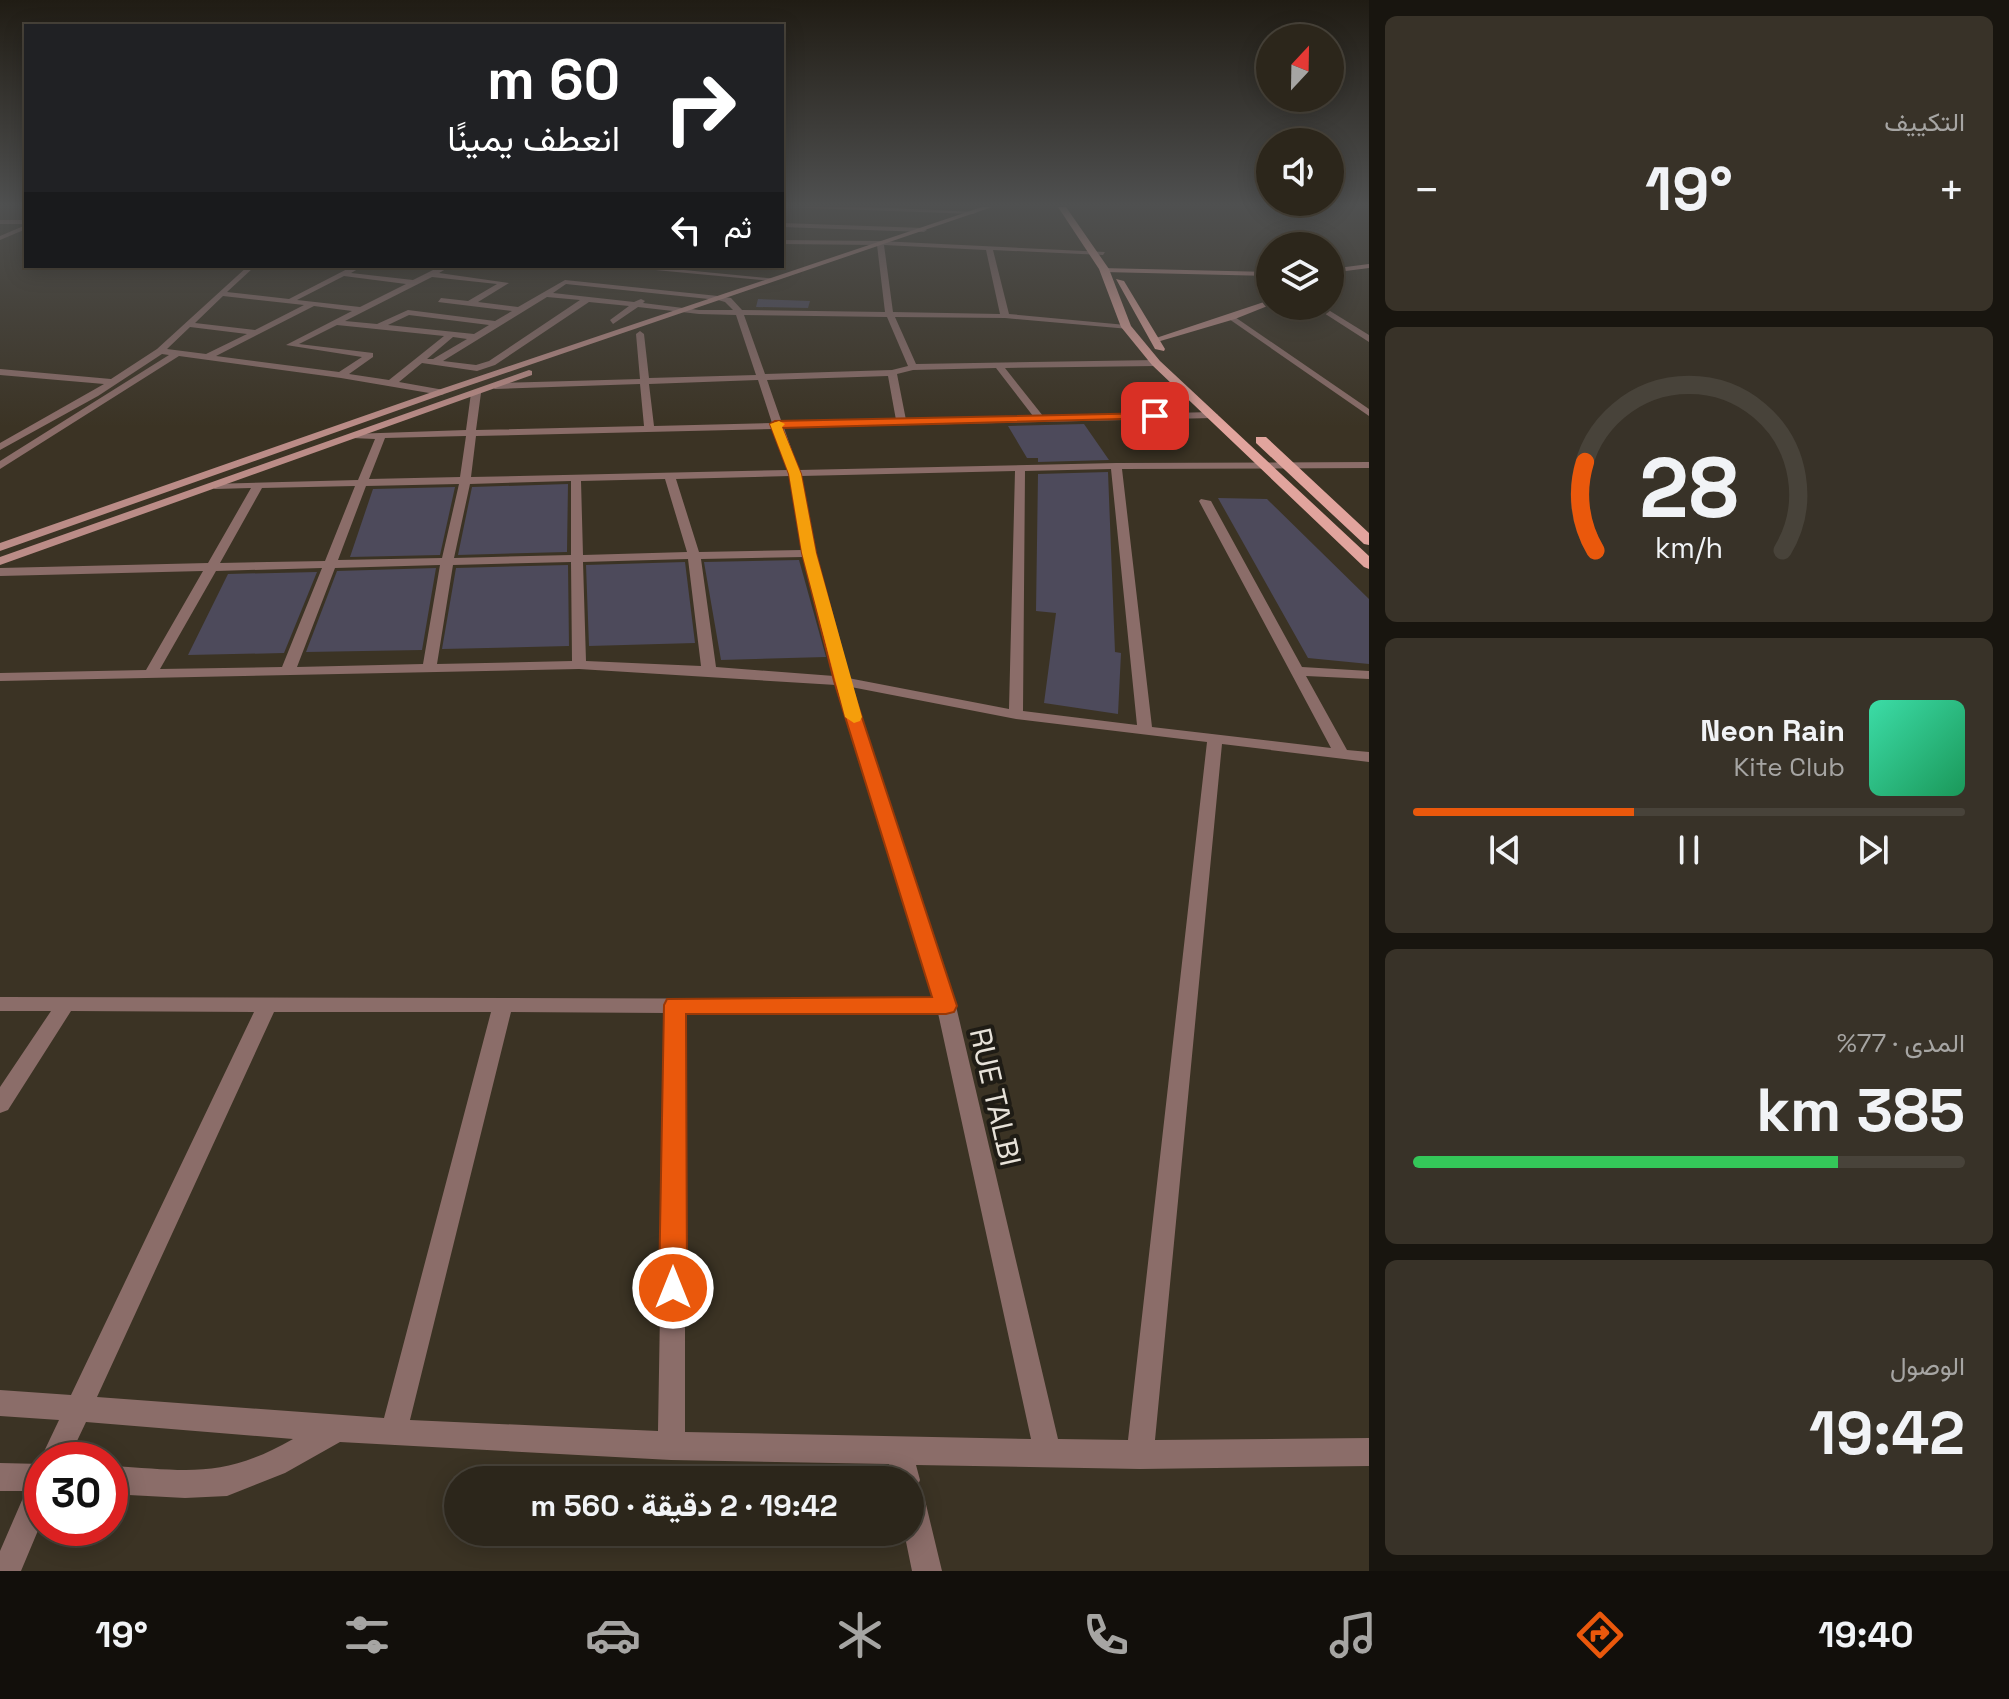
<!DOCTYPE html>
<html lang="ar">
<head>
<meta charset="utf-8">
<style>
  :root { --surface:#2c261b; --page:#383228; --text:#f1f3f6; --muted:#a6a5a3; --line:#48433a; --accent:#ea580c }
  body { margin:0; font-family:"Space Grotesk",Vazirmatn,sans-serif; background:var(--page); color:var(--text); direction:rtl; height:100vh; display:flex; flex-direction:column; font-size:30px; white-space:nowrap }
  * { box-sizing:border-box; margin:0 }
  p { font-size:26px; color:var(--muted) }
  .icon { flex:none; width:44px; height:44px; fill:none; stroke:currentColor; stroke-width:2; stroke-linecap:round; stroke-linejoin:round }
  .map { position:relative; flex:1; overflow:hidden; direction:ltr }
  .details { display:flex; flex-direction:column; gap:16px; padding:16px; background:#18150f; width:640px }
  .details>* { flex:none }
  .guide { position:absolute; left:24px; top:24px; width:760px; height:244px; border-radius:0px; box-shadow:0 4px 20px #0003,0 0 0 2px var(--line); direction:rtl; background:#202124; color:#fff; overflow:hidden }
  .needle { width:52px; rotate:22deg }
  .controls { position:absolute; left:1256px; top:24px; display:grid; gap:16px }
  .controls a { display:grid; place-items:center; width:88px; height:88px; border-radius:50%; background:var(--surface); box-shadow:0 4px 20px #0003,0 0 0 2px var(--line); font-size:40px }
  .speed { position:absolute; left:24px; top:1442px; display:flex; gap:16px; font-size:40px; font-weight:700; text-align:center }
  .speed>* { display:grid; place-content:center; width:104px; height:104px; border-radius:50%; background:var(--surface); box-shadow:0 4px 20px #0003,0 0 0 2px var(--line); line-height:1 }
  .speed .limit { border:12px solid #d22; background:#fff; color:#111 }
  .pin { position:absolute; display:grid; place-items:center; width:68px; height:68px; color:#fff; margin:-34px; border-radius:16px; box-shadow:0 4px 12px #0006 }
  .me { position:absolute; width:88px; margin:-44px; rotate:0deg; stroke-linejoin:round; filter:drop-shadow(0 0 6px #0008) }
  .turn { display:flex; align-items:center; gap:28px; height:168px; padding:0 32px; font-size:36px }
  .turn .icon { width:104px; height:104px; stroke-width:2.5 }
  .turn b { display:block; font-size:56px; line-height:68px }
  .then { display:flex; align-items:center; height:76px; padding:0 32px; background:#0003; gap:16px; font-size:30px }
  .big { font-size:60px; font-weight:800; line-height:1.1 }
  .details .tile { flex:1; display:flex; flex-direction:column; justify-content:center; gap:12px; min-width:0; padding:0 28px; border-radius:12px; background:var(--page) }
  .details .dial { align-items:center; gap:0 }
  .dial svg { height:208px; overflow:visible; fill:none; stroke:var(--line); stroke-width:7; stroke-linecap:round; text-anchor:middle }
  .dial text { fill:var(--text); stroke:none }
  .song { display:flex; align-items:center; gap:24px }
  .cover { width:96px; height:96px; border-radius:12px; background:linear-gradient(135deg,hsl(160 70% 55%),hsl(150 70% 35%)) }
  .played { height:8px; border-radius:4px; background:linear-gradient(90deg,var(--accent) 40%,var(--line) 40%) }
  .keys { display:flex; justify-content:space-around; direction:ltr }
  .heat { display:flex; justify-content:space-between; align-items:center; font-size:44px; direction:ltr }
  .charge { height:12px; border-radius:6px; background:linear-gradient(90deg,#34c759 77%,var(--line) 0) }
  .trip { position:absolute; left:444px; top:1466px; width:480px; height:80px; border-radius:40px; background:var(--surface); box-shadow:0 4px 20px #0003,0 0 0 2px var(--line); font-weight:800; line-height:80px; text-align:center; direction:rtl }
  .dock { display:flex; height:128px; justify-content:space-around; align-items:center; background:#120f0b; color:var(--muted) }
  .dock .icon { width:56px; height:56px }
  .dock .current { color:var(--accent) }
  .dock b { font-size:36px; color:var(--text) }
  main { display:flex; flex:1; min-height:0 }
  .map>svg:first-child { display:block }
  .building { fill:#4d4a5b }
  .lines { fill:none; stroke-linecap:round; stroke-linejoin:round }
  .street { fill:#8b6d69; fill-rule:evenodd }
  .secondary { fill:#bb8c87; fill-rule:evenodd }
  .primary { fill:#e1a49d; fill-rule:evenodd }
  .route { fill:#ea580c; stroke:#983908; stroke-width:2 }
  .slow { fill:#f59e0b }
  .labels { text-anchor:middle; stroke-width:8; stroke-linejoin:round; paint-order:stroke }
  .street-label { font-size:30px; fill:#e7e2d9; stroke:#1f1c15 }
</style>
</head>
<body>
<main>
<section class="details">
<div class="tile"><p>التكييف</p>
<div class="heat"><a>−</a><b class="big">19°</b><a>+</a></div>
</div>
<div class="tile dial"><svg viewBox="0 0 100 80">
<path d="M14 69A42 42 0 1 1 86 69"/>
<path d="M14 69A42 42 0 0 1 10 35" stroke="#ea580c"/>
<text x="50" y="56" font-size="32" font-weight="700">28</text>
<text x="50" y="72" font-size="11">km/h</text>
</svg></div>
<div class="tile">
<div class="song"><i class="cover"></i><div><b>Neon Rain</b><p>Kite Club</p></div></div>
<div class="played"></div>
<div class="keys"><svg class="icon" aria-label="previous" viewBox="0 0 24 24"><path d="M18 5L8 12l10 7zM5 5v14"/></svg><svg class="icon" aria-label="pause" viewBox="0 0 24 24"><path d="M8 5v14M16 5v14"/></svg><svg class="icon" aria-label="next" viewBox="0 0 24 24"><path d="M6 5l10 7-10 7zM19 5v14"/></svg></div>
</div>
<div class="tile"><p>المدى · 77%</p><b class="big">385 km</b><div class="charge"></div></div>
<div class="tile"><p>الوصول</p><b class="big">19:42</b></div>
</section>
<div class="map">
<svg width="1369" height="1571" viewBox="0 0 1369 1571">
  <rect width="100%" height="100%" fill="#3b3324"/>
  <path class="building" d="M758 299 810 301 808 308 756 307Z
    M1084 424 1109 460 1038 462V458H1027L1008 426Z
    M1108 472 1115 652 1121 653 1118 714 1044 703 1056 613 1036 611 1038 474Z
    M568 484 567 552 458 555 472 487Z
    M455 487 440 555 350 557 373 489Z
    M1218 498 1267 499 1369 599V664L1308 658Z
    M799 560 826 657 721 660 704 562Z
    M685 562 695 643 589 646 586 565Z
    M568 565 569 646 442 649 456 568Z
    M436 568 422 650 306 652 337 571Z
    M317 572 284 653 188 655 228 574Z"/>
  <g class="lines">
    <path class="street" d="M782 207H870L977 212 974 214Z
      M0 220H26V224H0Z
      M782 223 924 228 927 230 924 232 782 227Z
      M26 225V229L0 240V236Z
      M782 240 880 241 1105 252 1103 255 993 250 1009 314 1126 325 1129 329 1005 318 895 317 916 364 1156 360 1160 363 1156 366 1005 368 1043 416 1213 412 1218 415 1213 418 784 428 799 470 1116 463 1369 462V468L1122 469 1152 727 1331 748 1199 501 1201 499 1211 501 1302 667 1369 671V679L1306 676 1347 750 1369 752V762L1222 744 1155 1440 1369 1438V1466L1140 1469 916 1465 920 1480 918 1485 924 1496 942 1571H912L904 1532H910V1480H892L889 1464 671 1460 340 1442 285 1473 227 1496 185 1498 110 1494V1466C188 1470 221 1480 293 1439L86 1422 68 1460H42V1464L40 1460 59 1420 0 1416V1390L71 1395 254 1012 71 1011 8 1110 0 1113V1087L51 1011H0V997L934 999 836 685 579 669 0 681V673L146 670 203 571 0 576V568L208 563 251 488 215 489 210 486 211 484 358 480 375 439 352 438V434L466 430 471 393 476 390 481 393 476 430 644 426 640 384 495 389 490 386 495 383 640 379 636 334 640 331 644 334 649 378 756 375 736 315 699 314 638 307 613 324 610 320 629 306 589 302 495 365 477 371 422 363 399 382 444 390V394L441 395 341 378 179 356 0 469V461L169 355 162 354 98 396 0 450V443L104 384 0 375V369L111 379 157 349 248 266 253 268 227 292 289 299 353 266H363L351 273 413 280 441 266H451L439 273 509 283 478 302 518 307 565 280 718 296 731 298 742 310 885 312 877 245 782 244ZM884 245 986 250 1000 314 893 312ZM344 276 406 284 360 307 297 300ZM432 277 497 284 468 301 441 298 438 302 512 311 495 321 408 310 377 324 345 321ZM566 284 718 300 725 302 733 310H699L643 303 645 301 641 299 634 302 553 293ZM223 296 304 305 255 330 195 323ZM547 297 580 300 489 361 476 365 443 361ZM314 306 352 311 286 345 362 357 339 372 216 356ZM409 315 489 325 474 334 388 325ZM744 315 887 317 908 366 892 370 765 374ZM337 325 444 336 389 380 349 374 373 357V353L299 344ZM190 327 247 334 206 354 167 349ZM453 337 467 339 433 359H427ZM996 368 1033 416 906 420 897 374 913 370ZM888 376 896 420 782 423 767 380ZM758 380 772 423 654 426 649 384ZM774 429 788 470 471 477 476 436ZM466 436 460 477 369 479 385 438ZM1111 469 1137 725 1023 711 1025 471ZM1015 471 1009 709 848 678 815 553 801 476ZM790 476 802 550 699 552 676 479ZM665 479 687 552 583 555 581 481ZM571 481V555L454 558 470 484ZM459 484 442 558 338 560 366 486ZM355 486 325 561 220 563 262 488ZM804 557 834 676 716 667 701 559ZM688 559 701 666 586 661 583 562ZM571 562 572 661 437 664 453 565ZM440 565 423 664 297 667 335 568ZM322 568 282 667 160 669 216 571ZM851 687 1016 719 1207 742 1128 1440 1058 1439 956 1006ZM274 1012H491L384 1418 97 1397ZM511 1012 665 1013 658 1431 410 1420ZM685 1013H938L1031 1439 685 1432Z
      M613 266H643L777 279 773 281Z
      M1313 306H1322L1369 335V342Z
      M1232 315 1369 409V416L1229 319Z
      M0 1463 42 1464V1521L21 1571H0V1551L26 1491H0Z"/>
    <path class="secondary" d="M982 207H992L444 394 0 551V543L438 390Z
      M1369 264V268L1330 273V269Z
      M1101 268 1270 272V276L1104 272Z
      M1270 300V305L1235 319 1157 342 1150 340Z
      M529 370 532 371V375L0 565V557Z"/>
    <path class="primary" d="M1058 207H1066L1109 269 1131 326 1160 361 1369 556V569L1364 567 1152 365 1121 327 1099 269Z
      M1116 279 1124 281 1165 349 1164 351 1155 349Z
      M1256 437H1266L1369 533V545L1364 544 1256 443Z"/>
  </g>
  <linearGradient id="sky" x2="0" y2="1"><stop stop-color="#201c14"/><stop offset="0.48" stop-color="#4f5050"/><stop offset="1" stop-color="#4f5050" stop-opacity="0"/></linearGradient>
  <rect width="1369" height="427" fill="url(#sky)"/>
  <path class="route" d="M1155 413 1161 416 1159 418 782 428 801 474 816 553 850 681 957 1006 954 1012 946 1014H686L687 1288 682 1297 673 1301 663 1297 659 1288 664 1005 667 999 932 997 834 681 802 553 789 474 770 424 775 421Z"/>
  <path class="slow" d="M779 421 785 424 782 427 801 474 816 553 862 717 860 721 854 723 845 717 802 553 789 474 770 424Z"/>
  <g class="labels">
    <g class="street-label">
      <text transform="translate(995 1097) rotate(77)" y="10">RUE TALBI</text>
    </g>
  </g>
</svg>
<div class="controls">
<a><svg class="needle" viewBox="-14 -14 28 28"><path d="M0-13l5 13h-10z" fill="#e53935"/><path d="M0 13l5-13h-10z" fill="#a6a5a3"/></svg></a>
<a><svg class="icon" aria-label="sound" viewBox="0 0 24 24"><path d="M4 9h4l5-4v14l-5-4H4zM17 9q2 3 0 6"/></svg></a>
<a><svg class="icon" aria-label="layers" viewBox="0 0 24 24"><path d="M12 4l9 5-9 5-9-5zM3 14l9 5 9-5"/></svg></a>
</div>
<div class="speed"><div class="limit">30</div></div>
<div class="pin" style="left:1155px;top:416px;background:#d93025"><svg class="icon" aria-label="arrive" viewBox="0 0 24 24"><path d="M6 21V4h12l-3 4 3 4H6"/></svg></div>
<svg class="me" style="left:673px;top:1288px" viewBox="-20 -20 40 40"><circle r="17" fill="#ea580c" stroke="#fff" stroke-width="3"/><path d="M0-11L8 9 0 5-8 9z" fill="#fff"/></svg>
<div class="trip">19:42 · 2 دقيقة · 560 m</div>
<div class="guide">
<div class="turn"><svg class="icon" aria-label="right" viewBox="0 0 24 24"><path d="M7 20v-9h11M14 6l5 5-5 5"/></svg><div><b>60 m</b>انعطف يمينًا</div></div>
<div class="then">ثم<svg class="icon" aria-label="left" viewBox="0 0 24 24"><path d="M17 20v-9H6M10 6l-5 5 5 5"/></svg></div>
</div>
</div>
</main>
<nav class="dock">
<b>19:40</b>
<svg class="icon current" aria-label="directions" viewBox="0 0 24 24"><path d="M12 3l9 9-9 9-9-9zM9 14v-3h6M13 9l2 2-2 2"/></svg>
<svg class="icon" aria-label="music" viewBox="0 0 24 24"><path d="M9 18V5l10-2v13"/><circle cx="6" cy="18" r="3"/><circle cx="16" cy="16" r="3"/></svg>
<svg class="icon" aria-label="phone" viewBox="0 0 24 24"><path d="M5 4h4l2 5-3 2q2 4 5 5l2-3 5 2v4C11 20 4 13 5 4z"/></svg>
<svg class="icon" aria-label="climate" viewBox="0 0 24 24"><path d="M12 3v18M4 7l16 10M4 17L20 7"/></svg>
<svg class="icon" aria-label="car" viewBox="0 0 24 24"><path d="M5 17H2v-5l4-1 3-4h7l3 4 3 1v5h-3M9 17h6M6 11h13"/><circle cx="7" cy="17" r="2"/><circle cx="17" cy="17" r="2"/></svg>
<svg class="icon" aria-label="filters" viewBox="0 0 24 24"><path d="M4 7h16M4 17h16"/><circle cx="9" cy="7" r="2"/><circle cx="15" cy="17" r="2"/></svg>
<b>19°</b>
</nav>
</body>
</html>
